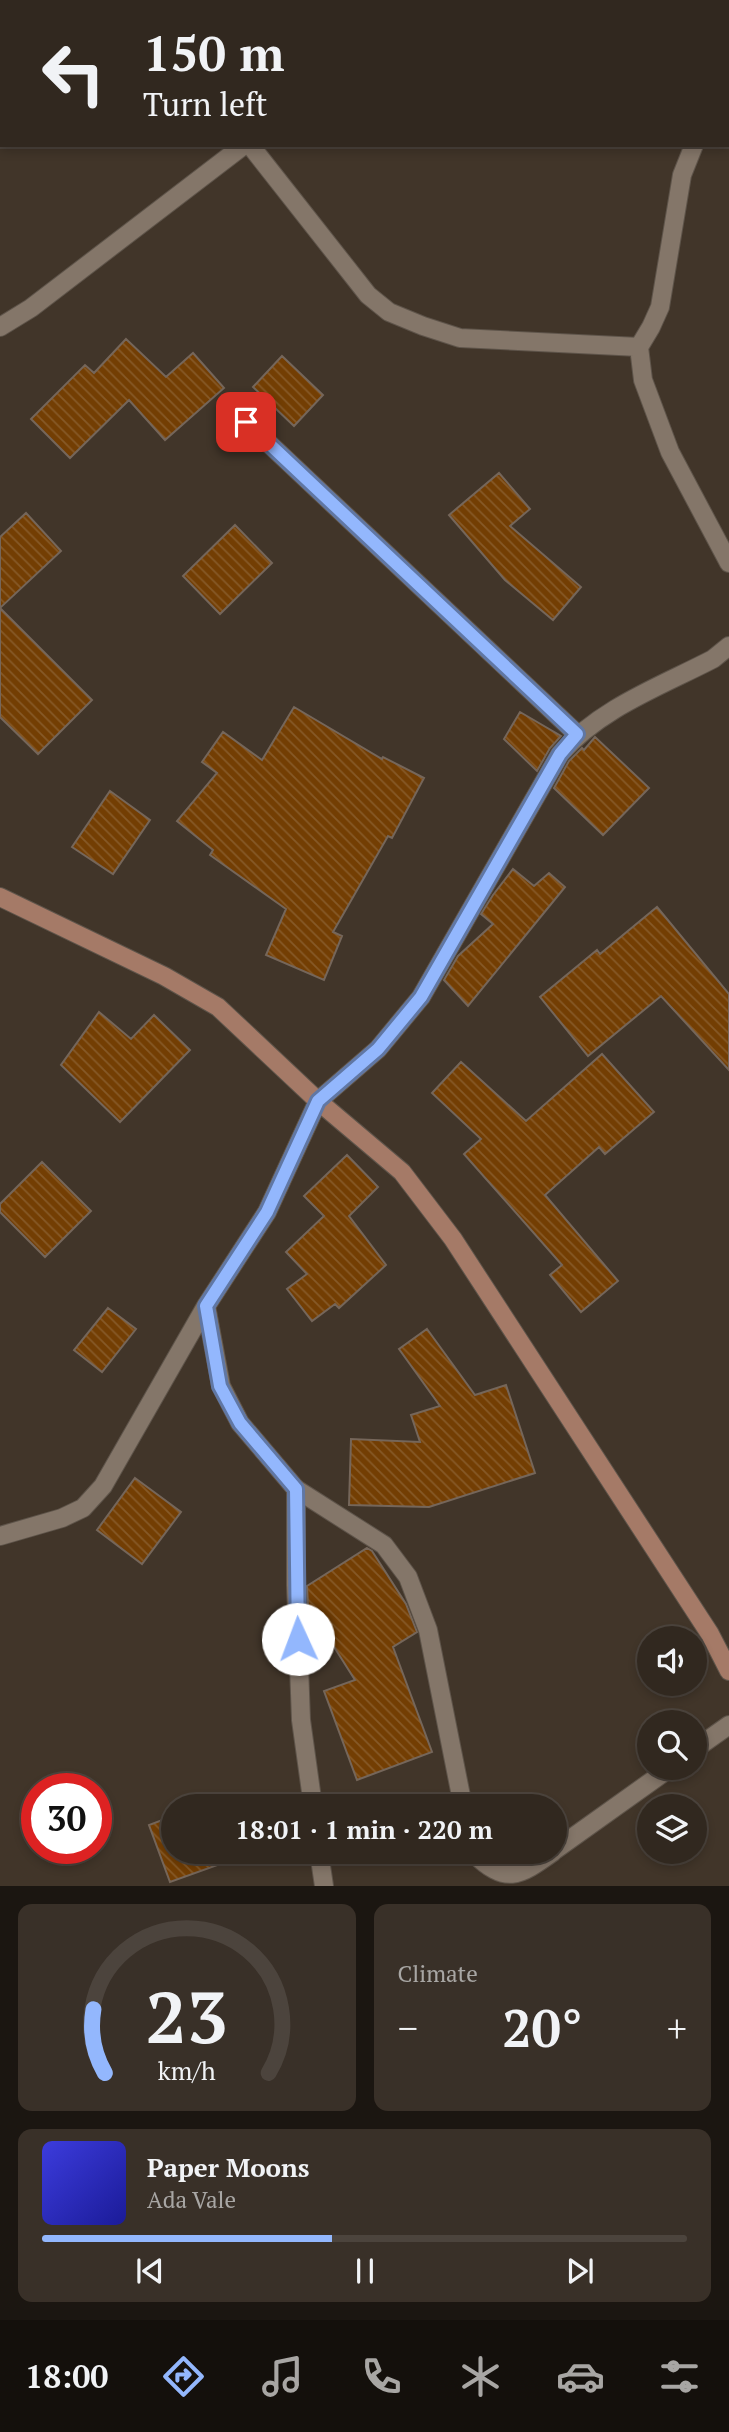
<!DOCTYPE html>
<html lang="en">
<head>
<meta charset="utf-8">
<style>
  :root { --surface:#31281f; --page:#393028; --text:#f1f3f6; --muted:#a8a6a4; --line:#4c443d; --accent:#93b7fd }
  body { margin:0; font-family:"PT Serif",serif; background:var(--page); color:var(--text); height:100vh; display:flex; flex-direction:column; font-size:26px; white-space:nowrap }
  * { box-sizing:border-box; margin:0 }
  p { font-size:23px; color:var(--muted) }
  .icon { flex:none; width:38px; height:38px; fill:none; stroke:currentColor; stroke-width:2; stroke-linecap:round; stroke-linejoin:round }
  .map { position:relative; height:1886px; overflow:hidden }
  .panel { display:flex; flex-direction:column; gap:18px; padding:18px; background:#1b1611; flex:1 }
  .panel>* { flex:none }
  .top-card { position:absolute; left:0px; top:0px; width:730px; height:147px; box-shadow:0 4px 10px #0003,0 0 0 2px var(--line); background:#31281f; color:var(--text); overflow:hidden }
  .fabs { position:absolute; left:637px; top:1626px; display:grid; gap:14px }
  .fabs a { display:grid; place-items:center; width:70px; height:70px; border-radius:50%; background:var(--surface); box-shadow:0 4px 10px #0003,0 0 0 2px var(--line); font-size:35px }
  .speed { position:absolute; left:21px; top:1773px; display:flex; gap:14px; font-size:35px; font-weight:700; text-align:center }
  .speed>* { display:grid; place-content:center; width:91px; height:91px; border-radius:50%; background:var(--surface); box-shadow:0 4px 10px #0003,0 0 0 2px var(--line); line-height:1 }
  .speed .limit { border:10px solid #d22; background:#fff; color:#111 }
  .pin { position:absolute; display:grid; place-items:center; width:60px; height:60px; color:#fff; margin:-30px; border-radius:14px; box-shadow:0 4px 10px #0006 }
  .me { position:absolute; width:77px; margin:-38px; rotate:358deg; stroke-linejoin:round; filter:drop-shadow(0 0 5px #0008) }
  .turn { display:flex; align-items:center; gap:24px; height:147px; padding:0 28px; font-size:32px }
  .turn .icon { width:91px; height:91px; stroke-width:2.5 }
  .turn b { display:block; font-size:49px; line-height:60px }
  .big { font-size:52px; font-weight:800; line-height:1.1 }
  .panel .widget { flex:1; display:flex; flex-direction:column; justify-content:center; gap:10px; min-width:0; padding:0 24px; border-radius:14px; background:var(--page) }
  .panel .dial { align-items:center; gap:0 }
  .dial svg { height:182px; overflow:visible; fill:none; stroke:var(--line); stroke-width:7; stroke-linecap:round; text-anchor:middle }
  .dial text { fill:var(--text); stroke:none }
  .song { display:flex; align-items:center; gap:21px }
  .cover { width:84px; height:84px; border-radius:10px; background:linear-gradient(135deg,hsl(240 70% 55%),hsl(240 70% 35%)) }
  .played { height:7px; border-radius:4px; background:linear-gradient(90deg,var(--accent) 45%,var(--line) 45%) }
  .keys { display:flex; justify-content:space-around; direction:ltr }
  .heat { display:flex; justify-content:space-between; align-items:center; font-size:38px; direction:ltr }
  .panel .tiles { flex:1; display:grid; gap:18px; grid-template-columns:1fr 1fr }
  .widget:last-child { grid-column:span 2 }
  .trip { position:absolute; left:161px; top:1794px; width:406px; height:70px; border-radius:35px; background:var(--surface); box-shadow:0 4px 10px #0003,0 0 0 2px var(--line); font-weight:800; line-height:70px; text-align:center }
  .tabs { display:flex; height:112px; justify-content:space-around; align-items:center; background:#14100c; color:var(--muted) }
  .tabs .icon { width:49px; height:49px }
  .tabs .current { color:var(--accent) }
  .tabs b { font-size:32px; color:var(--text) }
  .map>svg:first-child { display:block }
  .building { fill:url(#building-back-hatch); stroke:#75665a; stroke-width:2 }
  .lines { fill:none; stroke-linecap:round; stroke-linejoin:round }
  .lane-casing { stroke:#5e544a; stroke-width:20 }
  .street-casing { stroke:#5e544a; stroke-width:20 }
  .secondary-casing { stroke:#5e544a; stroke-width:20 }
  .lane { stroke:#847669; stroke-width:18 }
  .street { stroke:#847669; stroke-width:18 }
  .secondary { stroke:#a57a67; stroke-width:18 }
  .route-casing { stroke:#6077a4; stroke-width:18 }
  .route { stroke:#93b7fd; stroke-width:12 }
</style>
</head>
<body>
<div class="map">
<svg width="729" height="1886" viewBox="0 0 729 1886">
  <defs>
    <pattern id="building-back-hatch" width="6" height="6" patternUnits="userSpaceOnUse" patternTransform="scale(1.75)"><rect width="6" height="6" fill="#733e03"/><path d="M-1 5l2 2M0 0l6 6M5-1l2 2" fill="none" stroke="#865927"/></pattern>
  </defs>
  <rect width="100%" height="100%" fill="#413529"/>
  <path class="building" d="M126 339 166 377 193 353 224 388 165 440 129 400 70 458 31 419 85 365 94 373Z
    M282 356 323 395 294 426 253 387Z
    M499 473 530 509 510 526 581 587 553 620 505 580 449 515Z
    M26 513 61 551 0 608V537Z
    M235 525 272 563 220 614 183 576Z
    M0 608 92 700 38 754 0 717Z
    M294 707 382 759 383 757 424 778 392 838 388 836 333 932 342 936 324 980 266 955 286 909 210 855 213 850 177 821 217 773 202 762 223 732 262 760Z
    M520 712 561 736 550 748 537 771 504 739Z
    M595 737 649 788 603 835 554 788 569 761 582 748 584 750Z
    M110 791 150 820 113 874 72 847Z
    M513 869 534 886 549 873 565 887 468 1006 444 980 458 956 493 924 481 914 493 895Z
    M657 907 729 994V1070L661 996 588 1056 540 997 597 950 600 954Z
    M99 1012 131 1039 154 1015 190 1050 120 1122 61 1065Z
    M602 1054 654 1112 605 1154 599 1147 545 1195 618 1281 581 1312 550 1275 562 1265 464 1154 481 1139 432 1093 461 1062 526 1121Z
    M347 1155 378 1187 349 1216 386 1265 339 1308 335 1304 312 1321 287 1289 307 1274 286 1252 324 1216 304 1196Z
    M42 1162 91 1211 45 1257 0 1212V1204Z
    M108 1308 136 1329 102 1372 74 1350Z
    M427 1329 475 1395 506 1385 535 1473 429 1507 349 1505 351 1439 420 1442 411 1415 440 1406 399 1349Z
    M135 1478 181 1512 142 1564 97 1530Z
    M367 1548 372 1551 406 1604 417 1632 393 1647 432 1752 357 1780 324 1691 355 1680 308 1606 307 1586Z
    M173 1816V1852H222L226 1862 170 1882 149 1825Z"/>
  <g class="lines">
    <g class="lane-casing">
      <path id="lane" d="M296 1489 384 1545 408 1577 428 1630 463 1806
        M695 1749 729 1725
        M555 1850 670 1768
        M472 1852C506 1885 518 1877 553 1852"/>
    </g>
    <g class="street-casing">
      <path id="street" d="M112 0 113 2
        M728 120 729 119
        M250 145 368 295 389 312 423 326 460 338 639 347 643 380 670 452 729 563
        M0 327 31 308 244 145
        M639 347 651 327 660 307 682 175 694 145
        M227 404 577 734
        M206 1306 221 1386 240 1423 296 1489V1585L301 1720 313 1806
        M0 1536 62 1518 83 1508 103 1486 206 1306 267 1212 318 1101 378 1049 421 997 560 754C600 708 661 686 713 659L729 646
        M319 1852 324 1886"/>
    </g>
    <g class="secondary-casing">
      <path id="secondary" d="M0 897 164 976 218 1007 318 1101 402 1172 453 1239 710 1634 729 1671"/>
    </g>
    <use href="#lane" class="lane"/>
    <use href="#street" class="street"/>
    <use href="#secondary" class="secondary"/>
  </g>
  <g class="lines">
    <g class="route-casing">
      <path id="route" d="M246 422 577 734 560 754 421 997 378 1049 318 1101 267 1212 206 1306 220 1386 240 1423 296 1489 298 1639"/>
    </g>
    <use href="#route" class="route"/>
  </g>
</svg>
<div class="fabs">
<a><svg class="icon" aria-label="sound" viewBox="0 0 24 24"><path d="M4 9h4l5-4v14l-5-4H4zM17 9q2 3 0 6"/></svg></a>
<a><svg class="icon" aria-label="search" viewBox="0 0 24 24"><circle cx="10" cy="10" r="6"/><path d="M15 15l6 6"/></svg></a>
<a><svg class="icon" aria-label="layers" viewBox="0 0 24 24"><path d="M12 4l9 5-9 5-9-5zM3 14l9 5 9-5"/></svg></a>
</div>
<div class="speed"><div class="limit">30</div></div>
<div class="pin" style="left:246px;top:422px;background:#d93025"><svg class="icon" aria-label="arrive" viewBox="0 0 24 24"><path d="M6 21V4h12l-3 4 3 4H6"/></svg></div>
<svg class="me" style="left:298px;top:1639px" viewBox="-20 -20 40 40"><circle r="19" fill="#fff"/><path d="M0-13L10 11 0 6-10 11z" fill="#93b7fd"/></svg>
<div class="trip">18:01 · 1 min · 220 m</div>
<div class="top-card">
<div class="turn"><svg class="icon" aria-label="left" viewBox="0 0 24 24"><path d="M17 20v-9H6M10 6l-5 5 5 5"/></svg><div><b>150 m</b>Turn left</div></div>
</div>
</div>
<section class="panel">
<div class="tiles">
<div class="widget dial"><svg viewBox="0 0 100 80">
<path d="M14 69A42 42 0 1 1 86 69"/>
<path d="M14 69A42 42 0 0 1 9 41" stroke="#93b7fd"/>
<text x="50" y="56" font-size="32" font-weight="700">23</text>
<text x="50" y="72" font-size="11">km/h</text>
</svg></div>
<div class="widget"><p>Climate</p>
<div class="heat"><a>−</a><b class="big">20°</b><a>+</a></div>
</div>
<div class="widget">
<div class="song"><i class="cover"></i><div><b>Paper Moons</b><p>Ada Vale</p></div></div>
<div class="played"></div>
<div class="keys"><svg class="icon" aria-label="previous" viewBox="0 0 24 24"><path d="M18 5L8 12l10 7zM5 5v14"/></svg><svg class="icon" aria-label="pause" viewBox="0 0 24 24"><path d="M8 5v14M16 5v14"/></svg><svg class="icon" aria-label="next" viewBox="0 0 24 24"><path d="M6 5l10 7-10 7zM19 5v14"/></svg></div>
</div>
</div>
</section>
<nav class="tabs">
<b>18:00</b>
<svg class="icon current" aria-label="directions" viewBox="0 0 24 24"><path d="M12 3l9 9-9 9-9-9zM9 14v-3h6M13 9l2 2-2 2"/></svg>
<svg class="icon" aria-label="music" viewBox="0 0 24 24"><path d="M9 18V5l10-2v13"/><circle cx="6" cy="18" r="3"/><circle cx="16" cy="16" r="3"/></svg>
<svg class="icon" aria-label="phone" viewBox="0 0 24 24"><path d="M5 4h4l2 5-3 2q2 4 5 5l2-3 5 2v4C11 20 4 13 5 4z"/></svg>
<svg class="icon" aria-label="climate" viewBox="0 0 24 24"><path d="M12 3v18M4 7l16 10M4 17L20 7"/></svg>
<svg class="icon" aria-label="car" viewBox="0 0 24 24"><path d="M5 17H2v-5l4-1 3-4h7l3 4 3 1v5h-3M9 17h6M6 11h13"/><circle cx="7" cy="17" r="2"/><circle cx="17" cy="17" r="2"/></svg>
<svg class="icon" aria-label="filters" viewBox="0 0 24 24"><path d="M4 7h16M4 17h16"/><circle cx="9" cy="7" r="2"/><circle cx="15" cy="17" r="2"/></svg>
</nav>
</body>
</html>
